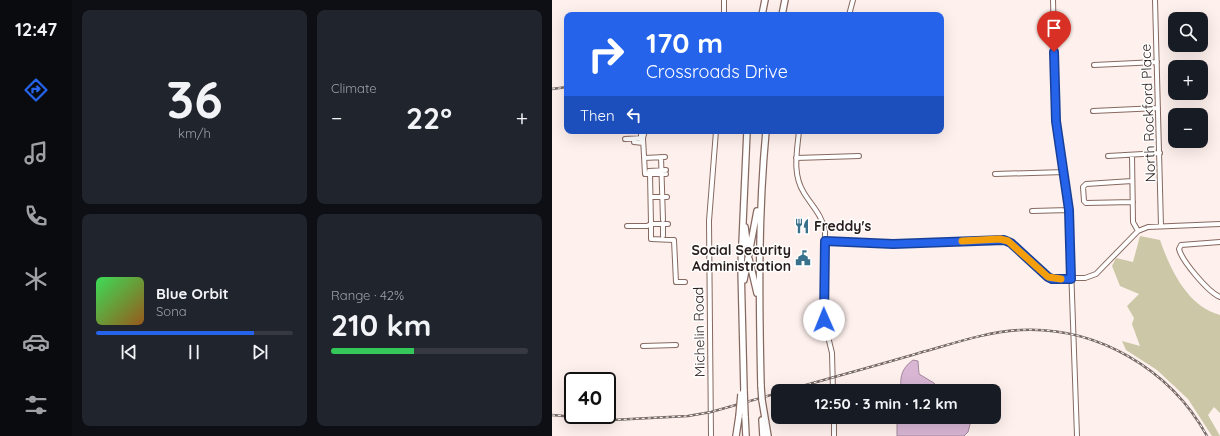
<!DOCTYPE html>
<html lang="en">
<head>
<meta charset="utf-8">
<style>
  :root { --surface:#171b24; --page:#20242c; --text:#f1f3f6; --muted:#9ea1a6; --line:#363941; --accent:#2563eb }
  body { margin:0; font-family:Quicksand,sans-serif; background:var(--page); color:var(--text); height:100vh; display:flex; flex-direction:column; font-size:15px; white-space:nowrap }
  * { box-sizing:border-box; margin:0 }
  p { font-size:13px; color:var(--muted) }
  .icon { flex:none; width:22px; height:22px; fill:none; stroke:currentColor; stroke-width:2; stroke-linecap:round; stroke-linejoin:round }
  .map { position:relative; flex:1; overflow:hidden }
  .details { display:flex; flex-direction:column; gap:10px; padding:10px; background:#0d0f14; width:480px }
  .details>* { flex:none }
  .hud { position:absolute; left:12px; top:12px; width:380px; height:122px; border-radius:8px; box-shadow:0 4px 16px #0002; background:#2563eb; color:#fff; overflow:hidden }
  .fabs { position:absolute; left:616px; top:12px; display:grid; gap:8px }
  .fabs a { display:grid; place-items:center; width:40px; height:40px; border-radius:8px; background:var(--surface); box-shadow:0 4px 16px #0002; font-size:20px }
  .speed { position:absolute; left:12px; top:372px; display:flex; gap:8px; font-size:20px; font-weight:700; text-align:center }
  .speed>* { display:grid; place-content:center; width:52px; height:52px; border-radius:50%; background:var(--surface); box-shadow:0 4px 16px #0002; line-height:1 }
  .speed .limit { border:2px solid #111; border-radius:6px; background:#fff; color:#111 }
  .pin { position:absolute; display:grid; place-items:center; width:34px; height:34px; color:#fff; margin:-41px -17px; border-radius:50% 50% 50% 0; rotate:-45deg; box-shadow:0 0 4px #0007 }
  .pin .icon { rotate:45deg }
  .me { position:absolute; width:44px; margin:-22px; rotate:359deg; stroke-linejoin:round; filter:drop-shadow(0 0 3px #0008) }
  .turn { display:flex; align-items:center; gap:14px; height:84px; padding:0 16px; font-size:18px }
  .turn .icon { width:52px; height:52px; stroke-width:2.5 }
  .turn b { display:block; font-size:28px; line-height:34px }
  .then { display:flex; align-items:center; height:38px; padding:0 16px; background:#0003; gap:8px; font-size:15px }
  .big { font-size:30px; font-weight:700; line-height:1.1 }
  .details .widget { flex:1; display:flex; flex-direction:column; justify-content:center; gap:6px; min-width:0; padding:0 14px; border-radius:8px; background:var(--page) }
  .details .dial { align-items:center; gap:0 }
  .dial b { font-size:52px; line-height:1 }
  .song { display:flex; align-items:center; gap:12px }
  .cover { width:48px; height:48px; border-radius:6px; background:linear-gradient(135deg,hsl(130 70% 55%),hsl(30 70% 35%)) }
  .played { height:4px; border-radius:2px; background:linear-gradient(90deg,var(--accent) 80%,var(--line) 80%) }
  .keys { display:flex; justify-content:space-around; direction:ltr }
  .heat { display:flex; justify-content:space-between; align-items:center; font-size:22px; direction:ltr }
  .charge { height:6px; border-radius:3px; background:linear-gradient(90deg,#34c759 42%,var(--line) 0) }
  .details .tiles { flex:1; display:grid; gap:10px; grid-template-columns:repeat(2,1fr) }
  .trip { position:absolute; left:219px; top:384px; width:230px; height:40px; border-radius:8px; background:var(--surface); box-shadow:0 4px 16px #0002; font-weight:700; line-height:40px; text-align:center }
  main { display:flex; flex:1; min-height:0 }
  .tab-bar { display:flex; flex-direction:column; width:72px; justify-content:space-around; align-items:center; background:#090b0e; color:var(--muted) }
  .tab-bar .icon { width:28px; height:28px }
  .tab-bar .on { color:var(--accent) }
  .tab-bar b { font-size:18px; color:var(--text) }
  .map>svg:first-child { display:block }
  .green { fill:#cbc7a7 }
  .water { fill:#d8b6d4; stroke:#a4889c }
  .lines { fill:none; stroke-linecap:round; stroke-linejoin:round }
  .minor-casing { stroke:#866961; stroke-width:6 }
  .highway-casing { stroke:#866961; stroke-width:8 }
  .minor { stroke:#fff; stroke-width:4 }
  .highway { stroke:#fff; stroke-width:5.5 }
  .rail-casing { stroke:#766966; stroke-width:2.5 }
  .rail { stroke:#fff; stroke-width:1; stroke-dasharray:3; stroke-linecap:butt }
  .highway-bridge-casing { stroke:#866961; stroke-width:8; stroke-linecap:butt }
  .highway-bridge { stroke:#fff; stroke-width:5.5 }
  .route-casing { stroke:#184099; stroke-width:10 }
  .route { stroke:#2563eb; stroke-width:7 }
  .slow { stroke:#f59e0b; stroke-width:7 }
  .labels { text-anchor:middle; stroke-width:3; stroke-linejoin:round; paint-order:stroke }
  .street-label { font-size:14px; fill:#2a1e1b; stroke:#fff }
  .poi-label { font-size:14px; font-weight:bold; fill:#2a1e1b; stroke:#fff; text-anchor:start }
</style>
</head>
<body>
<main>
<nav class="tab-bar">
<b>12:47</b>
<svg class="icon on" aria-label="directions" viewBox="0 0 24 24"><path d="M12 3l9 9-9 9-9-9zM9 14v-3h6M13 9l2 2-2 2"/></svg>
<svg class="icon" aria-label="music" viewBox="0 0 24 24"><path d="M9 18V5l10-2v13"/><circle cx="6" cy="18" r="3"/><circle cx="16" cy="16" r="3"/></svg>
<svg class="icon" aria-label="phone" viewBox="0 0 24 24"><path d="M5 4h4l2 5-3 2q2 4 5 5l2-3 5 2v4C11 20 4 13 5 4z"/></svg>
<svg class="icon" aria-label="climate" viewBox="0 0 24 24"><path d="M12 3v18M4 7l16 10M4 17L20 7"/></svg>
<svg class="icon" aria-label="car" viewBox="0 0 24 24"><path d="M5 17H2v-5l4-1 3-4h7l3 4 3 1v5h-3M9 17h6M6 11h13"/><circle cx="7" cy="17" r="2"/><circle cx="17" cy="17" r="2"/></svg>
<svg class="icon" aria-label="filters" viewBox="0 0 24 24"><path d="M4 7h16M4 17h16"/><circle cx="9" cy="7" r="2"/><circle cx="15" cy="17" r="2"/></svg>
</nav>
<section class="details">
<div class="tiles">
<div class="widget dial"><b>36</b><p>km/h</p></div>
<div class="widget"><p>Climate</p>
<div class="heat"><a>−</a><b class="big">22°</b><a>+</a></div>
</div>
<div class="widget">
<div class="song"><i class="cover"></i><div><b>Blue Orbit</b><p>Sona</p></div></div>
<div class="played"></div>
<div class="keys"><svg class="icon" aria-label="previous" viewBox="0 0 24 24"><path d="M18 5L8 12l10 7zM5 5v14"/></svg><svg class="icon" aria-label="pause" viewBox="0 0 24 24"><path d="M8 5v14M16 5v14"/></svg><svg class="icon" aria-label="next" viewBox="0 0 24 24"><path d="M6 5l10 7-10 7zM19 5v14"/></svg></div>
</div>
<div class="widget"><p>Range · 42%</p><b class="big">210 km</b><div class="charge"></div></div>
</div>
</section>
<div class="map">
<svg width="668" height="436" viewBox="0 0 668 436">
  <rect width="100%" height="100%" fill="#fef0ec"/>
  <path class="green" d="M588 236 608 240C618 269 635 306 668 315V413L662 407 656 415 668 436H660L636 399 605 370 574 350 570 341 588 346 580 324 582 318 575 306 587 294 568 286 560 266 564 258 581 262Z"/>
  <path class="water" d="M361 360 366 361 367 374 382 383 390 391H349C348 377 349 369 361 360Z
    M345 417H420L416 432 412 436H345Z"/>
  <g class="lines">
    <g class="minor-casing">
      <path id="minor" d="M501 0 504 121 517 210 525 436
        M603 0 609 226
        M172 15V0
        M297 15 301 0
        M542 65 605 62
        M541 111 606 108
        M247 131C245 152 240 174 252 193 260 206 270 215 273 231L272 320 280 353 281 391
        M73 139 91 138 93 131
        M89 139V131
        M82 142 91 143
        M580 155 581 222 586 231
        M556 156 608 153
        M109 157 111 220
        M92 158 113 157
        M244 158 307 156
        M97 171 114 170
        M98 174H114
        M443 174 513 172
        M580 181 534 184 531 187 532 201 534 203 581 202
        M99 197H115
        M480 211 517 210
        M111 224V236
        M116 224H99V239L122 240 124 282H133
        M75 226H95L99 224 98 174H93L91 138
        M273 241 341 244 452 239 459 243 498 278H533L544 274 586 231 596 227 668 224
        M668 242 629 245 627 249C630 261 656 292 668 297
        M91 346 124 345
        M282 417V436
        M159 436 157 221 164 131"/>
    </g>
    <g class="highway-casing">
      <path id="highway" d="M210 15 213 0
        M230 15 233 0
        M193 227 196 250
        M197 259 205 293
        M192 280 205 211
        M209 386C207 300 206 216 214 131
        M192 391 189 267 195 131
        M210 400 216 436
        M193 416 194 436
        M210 420 211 436
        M184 436 187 416"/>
    </g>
    <use href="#minor" class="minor"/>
    <use href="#highway" class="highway"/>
    <g class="rail-casing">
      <path id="rail" d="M0 89 15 87
        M233 391C278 378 323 366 367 353 400 344 433 332 468 330 545 326 618 369 655 436
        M0 415 60 420 136 416 159 412 226 393"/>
    </g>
    <use href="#rail" class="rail"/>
    <g class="highway-bridge-casing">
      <path id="highway-bridge" d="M209 386 210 400
        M192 391 193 416
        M187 416 189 394"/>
    </g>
    <use href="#highway-bridge" class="highway-bridge"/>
  </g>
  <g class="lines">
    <g class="route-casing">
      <path id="route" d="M272 320 273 241 341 244 452 240 459 243 496 277 500 279H519L517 210 504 121 502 52"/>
    </g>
    <use href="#route" class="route"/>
    <path class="slow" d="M410 241 448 239 456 241 496 277 509 279"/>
  </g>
  <defs>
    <g id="restaurant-bare" transform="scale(1.2)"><path d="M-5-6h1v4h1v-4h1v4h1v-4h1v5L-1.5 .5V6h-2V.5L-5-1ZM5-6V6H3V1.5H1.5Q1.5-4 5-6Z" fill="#39718c" stroke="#fff" stroke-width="2.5" paint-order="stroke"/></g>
    <g id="civic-bare" transform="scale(1.2)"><path d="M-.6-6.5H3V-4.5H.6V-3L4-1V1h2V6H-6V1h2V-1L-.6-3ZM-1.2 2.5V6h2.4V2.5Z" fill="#39718c" stroke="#fff" stroke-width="2.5" paint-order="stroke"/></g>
  </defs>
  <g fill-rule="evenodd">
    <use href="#restaurant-bare" x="250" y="226"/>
    <use href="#civic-bare" x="251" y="258"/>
  </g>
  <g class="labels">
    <g class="street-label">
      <text transform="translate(596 113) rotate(-92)" y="5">North Rockford Place</text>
      <text transform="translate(147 332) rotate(-91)" y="5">Michelin Road</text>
    </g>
    <g class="poi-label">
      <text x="262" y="231">Freddy's</text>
      <text x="239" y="255" text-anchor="end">Social Security<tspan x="239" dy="16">Administration</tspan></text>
    </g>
  </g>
</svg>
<div class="fabs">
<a><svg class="icon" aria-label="search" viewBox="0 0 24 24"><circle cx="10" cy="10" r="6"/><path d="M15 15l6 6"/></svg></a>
<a>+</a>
<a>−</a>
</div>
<div class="speed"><div class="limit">40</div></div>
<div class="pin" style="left:502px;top:52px;background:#d93025"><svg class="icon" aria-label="arrive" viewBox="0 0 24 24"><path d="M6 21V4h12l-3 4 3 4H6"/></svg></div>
<svg class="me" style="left:272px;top:320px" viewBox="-20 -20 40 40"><circle r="19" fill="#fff"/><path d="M0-13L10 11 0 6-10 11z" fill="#2563eb"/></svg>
<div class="trip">12:50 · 3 min · 1.2 km</div>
<div class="hud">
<div class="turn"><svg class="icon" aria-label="right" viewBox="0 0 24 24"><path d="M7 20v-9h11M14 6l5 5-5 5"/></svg><div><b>170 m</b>Crossroads Drive</div></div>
<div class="then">Then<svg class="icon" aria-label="left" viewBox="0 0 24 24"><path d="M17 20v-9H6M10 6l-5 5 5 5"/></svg></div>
</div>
</div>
</main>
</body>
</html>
